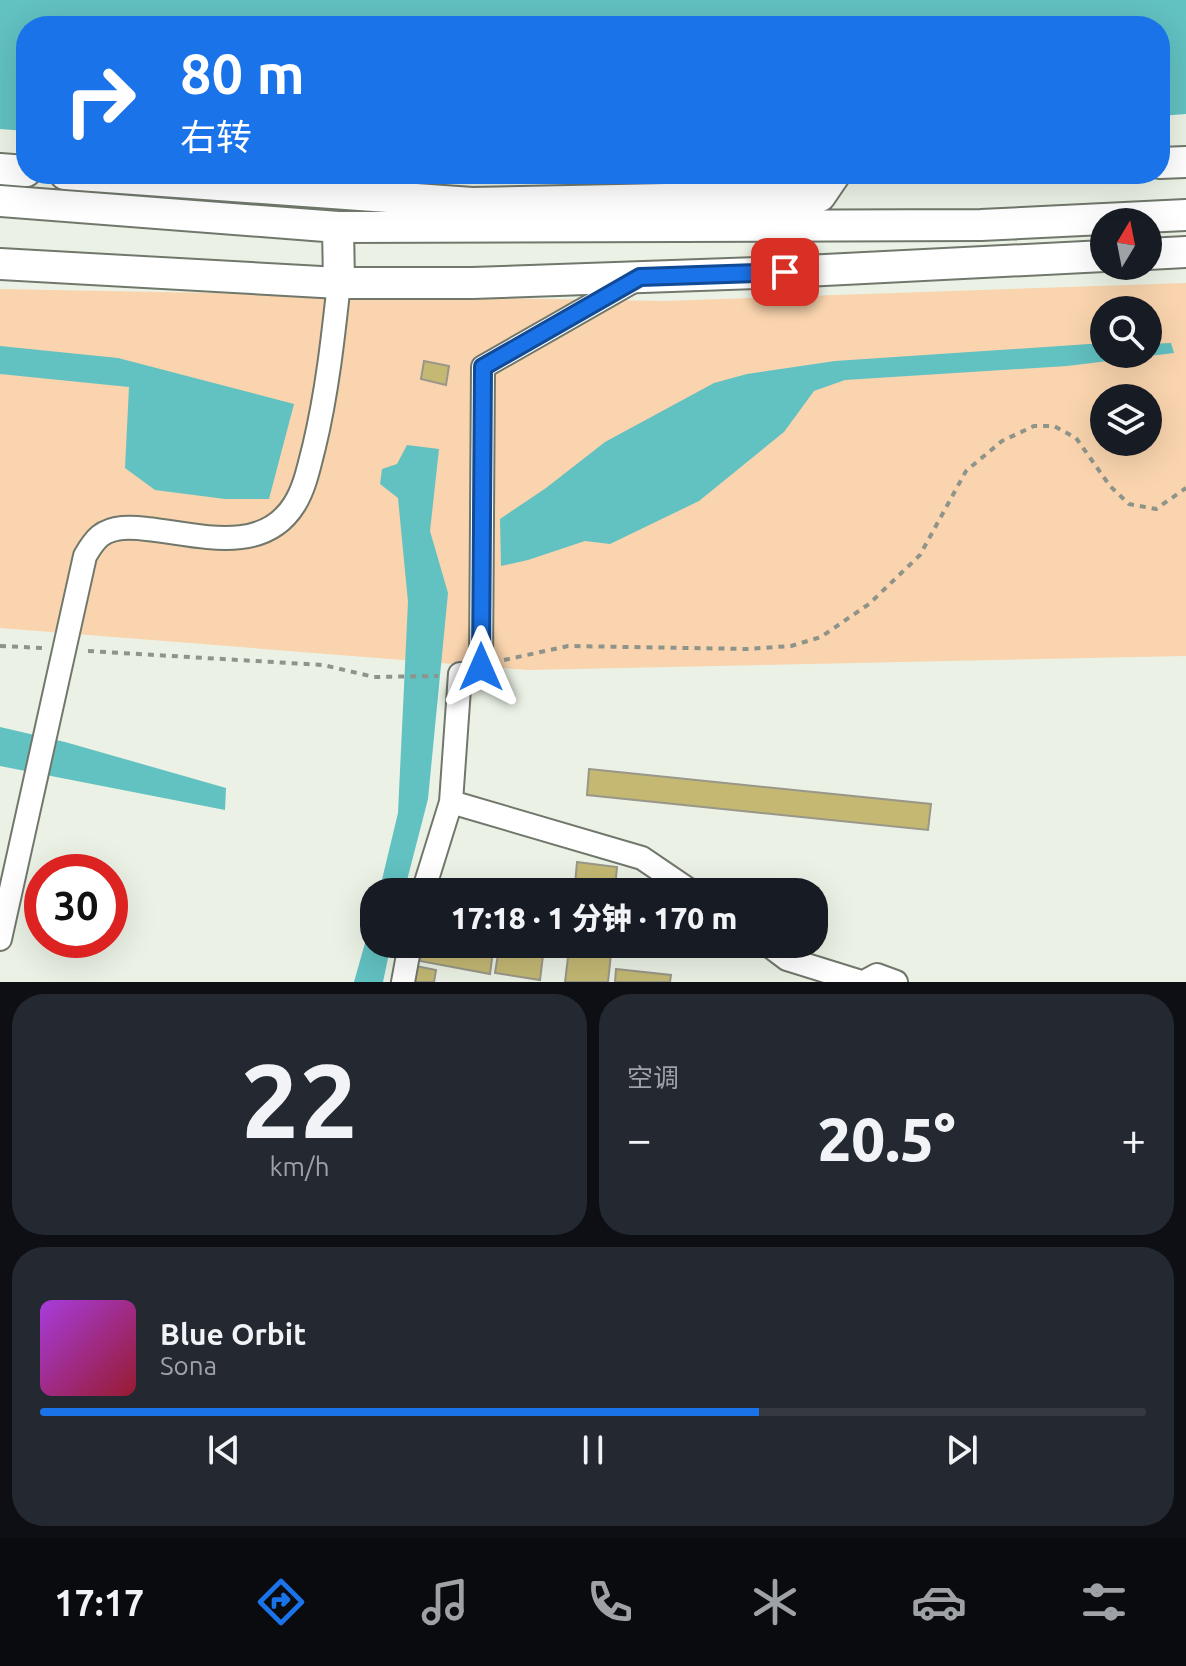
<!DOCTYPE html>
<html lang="zh">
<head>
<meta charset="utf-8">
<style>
  :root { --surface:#171b24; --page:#242831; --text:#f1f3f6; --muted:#9ea1a6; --line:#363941; --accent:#1a73e8 }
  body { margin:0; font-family:Ubuntu,"Noto Sans SC",sans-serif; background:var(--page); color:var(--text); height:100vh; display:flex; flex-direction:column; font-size:30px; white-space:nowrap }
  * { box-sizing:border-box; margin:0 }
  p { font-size:26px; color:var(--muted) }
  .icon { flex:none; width:44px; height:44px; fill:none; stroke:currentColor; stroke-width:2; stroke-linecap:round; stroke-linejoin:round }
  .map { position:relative; height:982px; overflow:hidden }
  .side { display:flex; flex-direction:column; gap:12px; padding:12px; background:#0d0f14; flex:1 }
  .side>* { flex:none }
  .guide { position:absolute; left:16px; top:16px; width:1154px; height:168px; border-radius:32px; box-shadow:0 8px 32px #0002; background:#1a73e8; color:#fff; overflow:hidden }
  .needle { width:52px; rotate:10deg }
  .tools { position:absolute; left:1090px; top:208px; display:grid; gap:16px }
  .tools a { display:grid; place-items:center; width:72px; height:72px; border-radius:50%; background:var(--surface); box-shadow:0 8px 32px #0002; font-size:40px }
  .speed { position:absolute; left:24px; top:854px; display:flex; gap:16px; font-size:40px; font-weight:700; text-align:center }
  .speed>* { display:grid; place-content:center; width:104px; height:104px; border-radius:50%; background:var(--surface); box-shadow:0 8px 32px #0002; line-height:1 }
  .speed .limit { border:12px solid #d22; background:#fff; color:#111 }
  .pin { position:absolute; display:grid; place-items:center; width:68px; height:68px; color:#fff; margin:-34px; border-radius:16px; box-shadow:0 4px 12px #0006 }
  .me { position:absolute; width:88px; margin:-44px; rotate:0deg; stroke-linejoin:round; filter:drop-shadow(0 0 6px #0008) }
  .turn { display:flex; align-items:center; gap:28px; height:168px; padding:0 32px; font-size:36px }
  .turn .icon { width:104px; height:104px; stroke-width:2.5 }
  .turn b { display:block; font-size:56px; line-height:68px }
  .big { font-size:60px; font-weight:800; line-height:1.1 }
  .side .tile { flex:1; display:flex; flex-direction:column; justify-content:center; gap:12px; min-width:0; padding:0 28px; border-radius:32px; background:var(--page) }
  .side .dial { align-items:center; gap:0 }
  .dial b { font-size:104px; line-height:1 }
  .song { display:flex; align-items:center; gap:24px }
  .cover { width:96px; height:96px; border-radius:12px; background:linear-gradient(135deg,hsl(280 70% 55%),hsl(350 70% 35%)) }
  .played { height:8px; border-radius:4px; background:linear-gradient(90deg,var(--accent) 65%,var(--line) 65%) }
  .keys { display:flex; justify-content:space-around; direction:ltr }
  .heat { display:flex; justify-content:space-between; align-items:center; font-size:44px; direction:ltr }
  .side .tiles { flex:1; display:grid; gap:12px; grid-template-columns:1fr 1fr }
  .tile:last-child { grid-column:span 2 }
  .trip { position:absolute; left:360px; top:878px; width:468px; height:80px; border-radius:32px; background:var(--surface); box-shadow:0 8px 32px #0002; font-weight:800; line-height:80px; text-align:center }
  .dock { display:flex; height:128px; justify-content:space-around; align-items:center; background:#090b0e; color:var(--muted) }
  .dock .icon { width:56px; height:56px }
  .dock .on { color:var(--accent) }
  .dock b { font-size:36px; color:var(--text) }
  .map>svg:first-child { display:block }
  .green { fill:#f9d4ae; fill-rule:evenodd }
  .water { fill:#62c1c1 }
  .building { fill:#c4b873; stroke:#999789; stroke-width:2 }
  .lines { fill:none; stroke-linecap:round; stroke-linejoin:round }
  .street-casing { stroke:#70776b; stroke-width:26 }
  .secondary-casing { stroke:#70776b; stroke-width:34 }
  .path { stroke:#8e948a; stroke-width:4; stroke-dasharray:6 6; stroke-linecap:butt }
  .street { stroke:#fff; stroke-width:22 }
  .secondary { stroke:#fff; stroke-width:30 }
  .route-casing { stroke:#114b97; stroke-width:20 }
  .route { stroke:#1a73e8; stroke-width:14 }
</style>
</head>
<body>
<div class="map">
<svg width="1186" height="982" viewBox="0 0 1186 982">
  <rect width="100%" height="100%" fill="#ebf2e5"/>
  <path class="green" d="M1186 283V656L528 670 0 628V289L664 301ZM1104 310H1148V354H1104ZM1104 398H1148V442H1104Z"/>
  <path class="water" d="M0 0H1186V114L1160 116V26H26V131L0 129Z
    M1171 343 1174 353 1067 366 845 380 814 391 784 432 699 501 610 544 585 541 528 560 501 566 500 519 546 488 605 442 714 383 747 374 835 361 1089 344H1104V354H1148V344Z
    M0 346 118 358 294 404 269 499H225L155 490 125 468 129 387 0 374Z
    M407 445 439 449 430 531 448 593 428 799 404 892H379L398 813 408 602 398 498 380 484 382 469 397 464Z
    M0 727 65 742 226 788 225 810 0 766Z
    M374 911V944H391L383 982H354Z"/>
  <path class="building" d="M424 361 449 366 446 385 421 379Z
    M589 769 931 804 928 830 587 795Z
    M577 862 617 867 615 888 575 884Z
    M423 944H494L490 974 420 961Z
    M499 948 543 955 540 980 495 973Z
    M569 949 611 954 608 982H565Z
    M416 966 436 970 434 982H414Z
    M616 969 671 975 670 982H615Z"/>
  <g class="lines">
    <g class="street-casing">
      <path id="street" d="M481 667 483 367 639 278
        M460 674 451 802 642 858 692 892
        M423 892 451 802
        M0 939 85 556C89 549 94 541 100 536 113 526 131 527 147 529 196 534 262 556 294 505 305 488 309 466 314 447 327 393 333 338 339 283
        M767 944 787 959 861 982
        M403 982 410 944
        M864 982 877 975 896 982"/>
    </g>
    <g class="secondary-casing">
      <path id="secondary" d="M1160 163 1186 162
        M0 169 26 171
        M65 174 472 203 820 196 835 174
        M0 201 338 227 981 225 1186 215
        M338 227 339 283
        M1148 254 1186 252
        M0 264 339 283H472L785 272 1104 256"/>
    </g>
    <path class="path" d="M0 646 43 648
      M88 651 323 665 374 677 438 676
      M504 660 568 646 747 649 791 646 821 637 869 604 920 555 966 471 1002 441 1034 426H1054L1076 438 1110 486 1129 504 1156 509 1186 488"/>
    <use href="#street" class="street"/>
    <use href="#secondary" class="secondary"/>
  </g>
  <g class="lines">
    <g class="route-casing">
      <path id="route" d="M481 667 483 367 640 277 785 272"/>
    </g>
    <use href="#route" class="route"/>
  </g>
</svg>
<div class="tools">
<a><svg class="needle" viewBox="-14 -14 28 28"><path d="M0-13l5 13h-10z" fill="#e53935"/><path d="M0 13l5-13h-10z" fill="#9ea1a6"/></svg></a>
<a><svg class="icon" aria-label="search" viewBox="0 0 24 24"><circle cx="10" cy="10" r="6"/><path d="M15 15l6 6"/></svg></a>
<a><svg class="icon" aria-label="layers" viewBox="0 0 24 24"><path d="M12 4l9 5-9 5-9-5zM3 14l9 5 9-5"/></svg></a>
</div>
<div class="speed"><div class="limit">30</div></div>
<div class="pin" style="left:785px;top:272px;background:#d93025"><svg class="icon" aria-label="arrive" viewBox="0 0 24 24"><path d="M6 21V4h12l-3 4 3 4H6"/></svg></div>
<svg class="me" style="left:481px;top:667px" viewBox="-20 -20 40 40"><path d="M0-17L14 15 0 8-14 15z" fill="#1a73e8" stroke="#fff" stroke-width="4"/></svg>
<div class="trip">17:18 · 1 分钟 · 170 m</div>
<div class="guide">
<div class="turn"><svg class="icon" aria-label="right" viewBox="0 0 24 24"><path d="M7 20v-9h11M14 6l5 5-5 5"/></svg><div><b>80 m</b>右转</div></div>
</div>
</div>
<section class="side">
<div class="tiles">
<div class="tile dial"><b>22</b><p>km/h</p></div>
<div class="tile"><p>空调</p>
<div class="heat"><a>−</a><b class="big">20.5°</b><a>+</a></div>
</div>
<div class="tile">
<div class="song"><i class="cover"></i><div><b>Blue Orbit</b><p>Sona</p></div></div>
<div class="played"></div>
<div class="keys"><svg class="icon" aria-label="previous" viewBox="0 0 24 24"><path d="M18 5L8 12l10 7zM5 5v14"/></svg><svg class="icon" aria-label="pause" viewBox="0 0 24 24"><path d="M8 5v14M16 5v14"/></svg><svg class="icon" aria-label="next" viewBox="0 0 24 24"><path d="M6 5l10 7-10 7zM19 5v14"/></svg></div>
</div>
</div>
</section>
<nav class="dock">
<b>17:17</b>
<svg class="icon on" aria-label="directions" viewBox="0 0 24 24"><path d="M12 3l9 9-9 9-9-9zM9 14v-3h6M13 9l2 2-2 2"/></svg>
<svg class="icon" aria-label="music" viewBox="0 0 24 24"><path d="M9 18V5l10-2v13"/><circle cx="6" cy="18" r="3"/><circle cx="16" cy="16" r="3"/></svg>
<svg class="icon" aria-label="phone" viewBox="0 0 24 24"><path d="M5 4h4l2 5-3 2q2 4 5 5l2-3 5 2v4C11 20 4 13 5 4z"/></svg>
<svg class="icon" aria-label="climate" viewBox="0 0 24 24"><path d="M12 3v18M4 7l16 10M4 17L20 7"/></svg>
<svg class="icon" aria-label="car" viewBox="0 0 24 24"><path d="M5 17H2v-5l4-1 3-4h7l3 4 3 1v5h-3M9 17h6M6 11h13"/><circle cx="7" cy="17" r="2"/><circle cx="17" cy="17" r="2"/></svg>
<svg class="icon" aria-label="filters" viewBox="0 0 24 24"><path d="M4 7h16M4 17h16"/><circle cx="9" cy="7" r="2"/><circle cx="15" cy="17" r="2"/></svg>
</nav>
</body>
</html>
